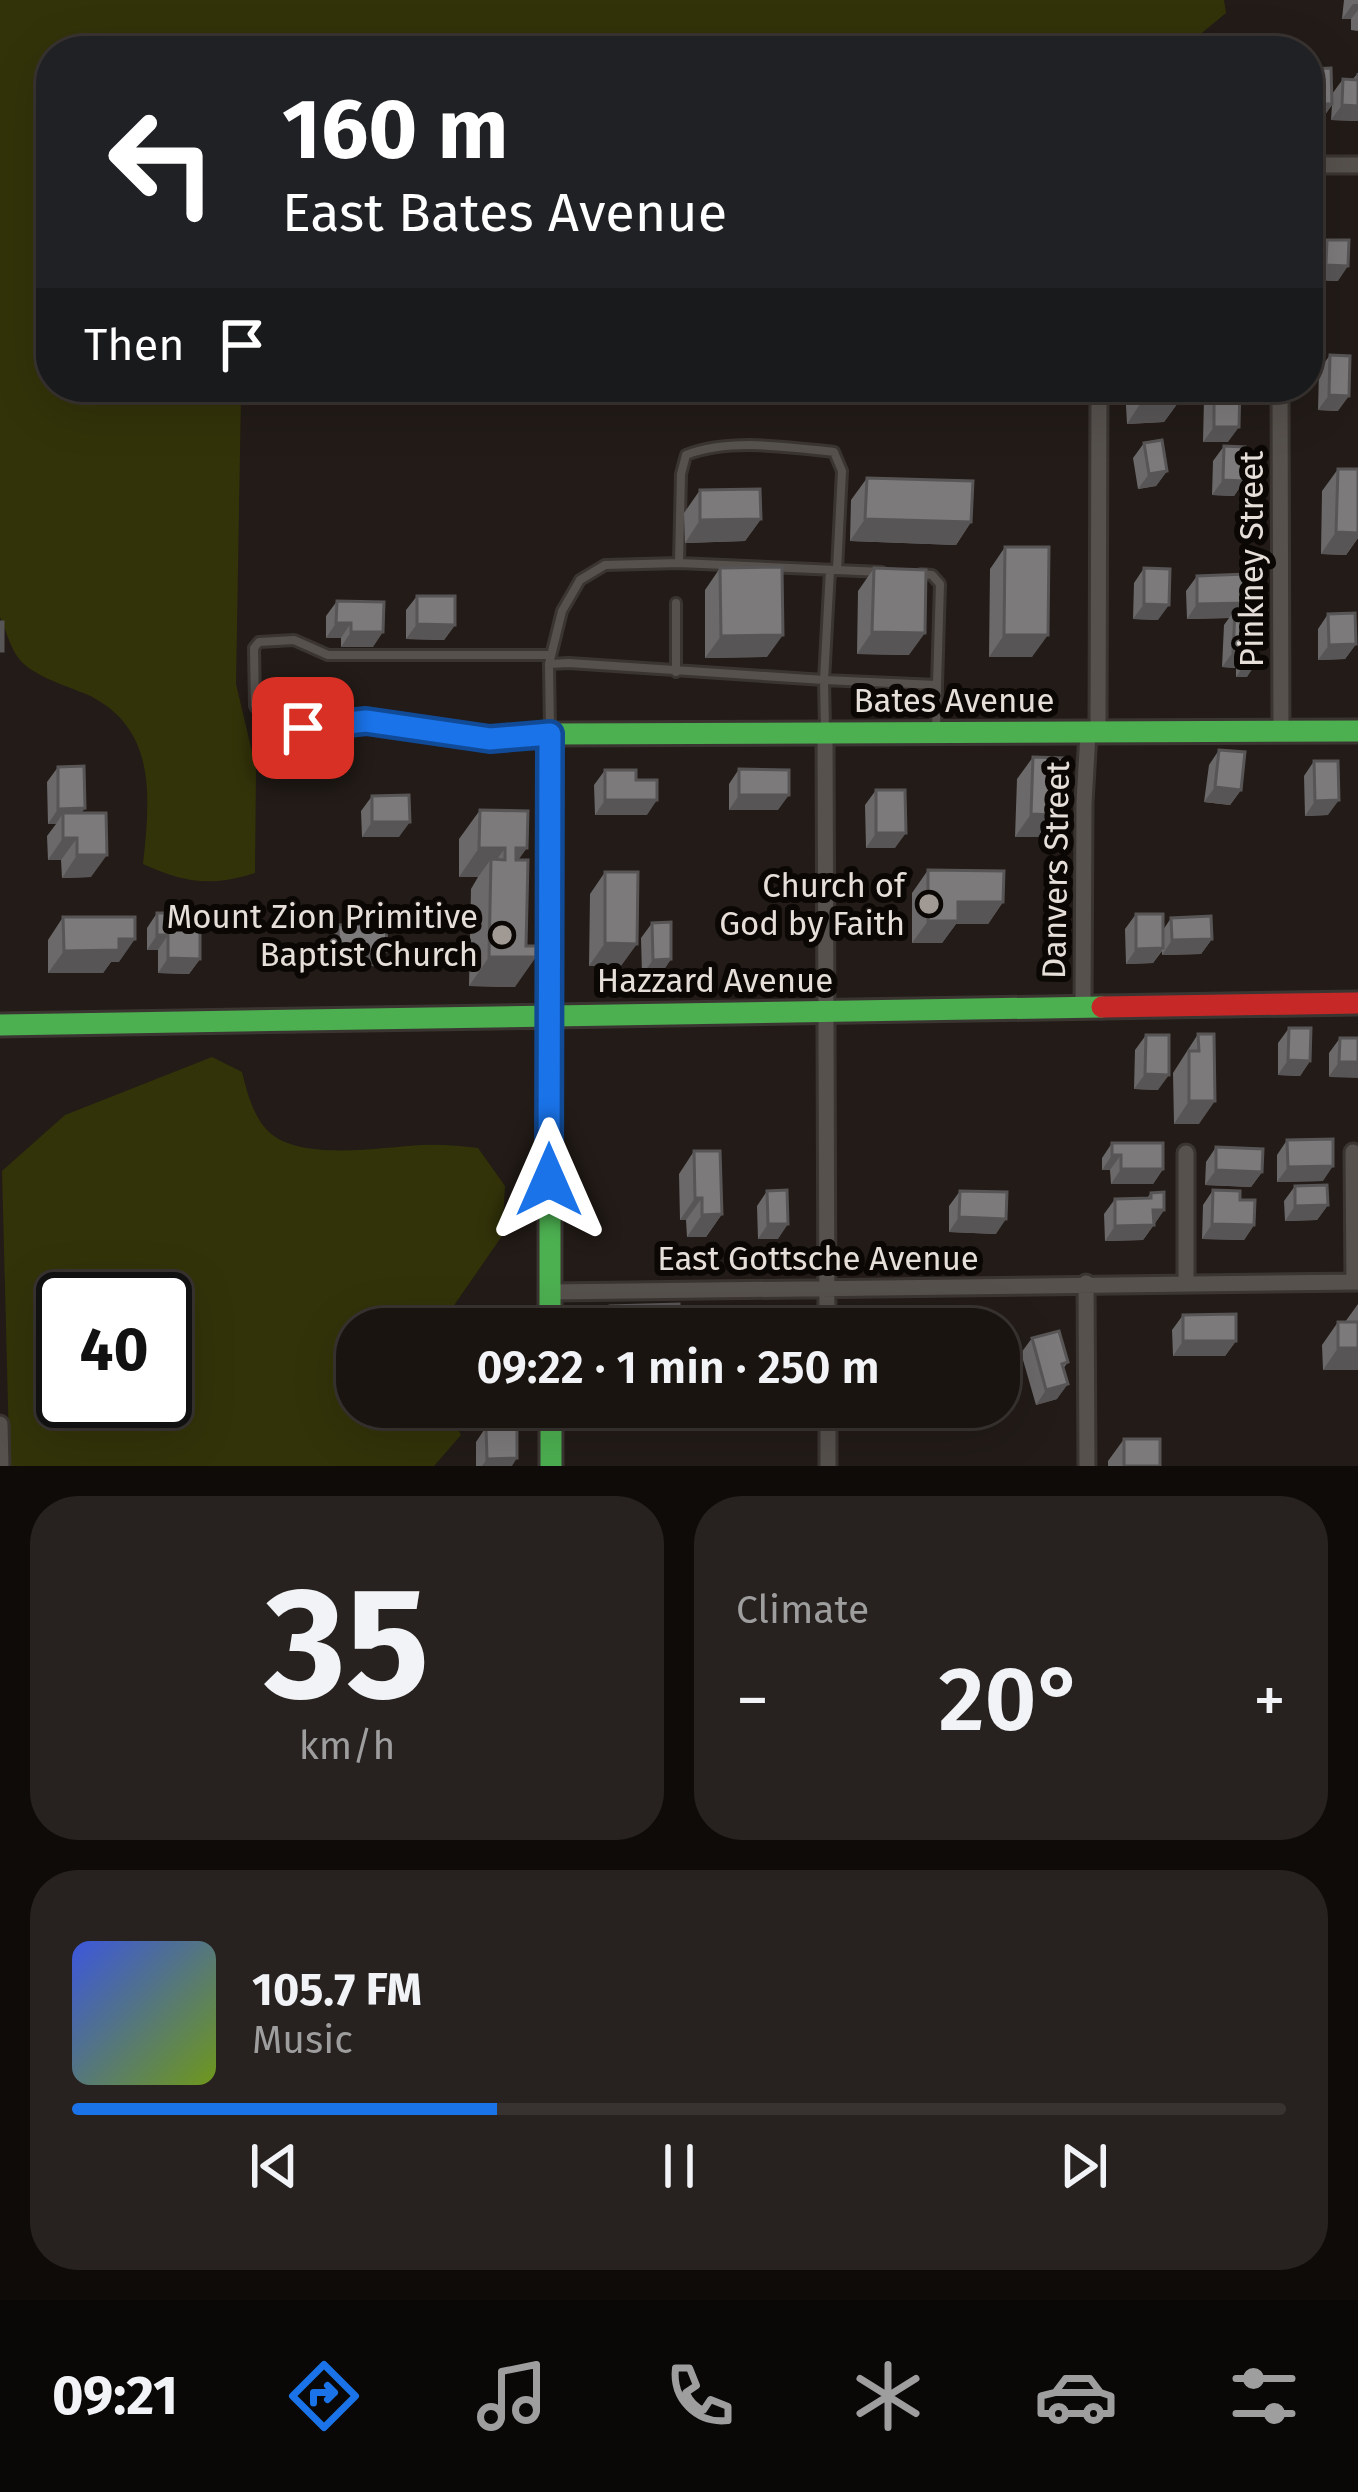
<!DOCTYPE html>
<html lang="en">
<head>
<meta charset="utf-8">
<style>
  :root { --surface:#1a1411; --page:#27211f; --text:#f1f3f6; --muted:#9f9e9f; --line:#383331; --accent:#1a73e8 }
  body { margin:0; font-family:"Fira Sans",sans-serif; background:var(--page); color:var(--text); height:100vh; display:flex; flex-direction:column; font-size:45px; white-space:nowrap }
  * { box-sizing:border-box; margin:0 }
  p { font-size:39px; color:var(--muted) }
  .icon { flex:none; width:66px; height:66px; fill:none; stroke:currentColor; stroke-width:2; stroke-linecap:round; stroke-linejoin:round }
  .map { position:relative; height:1466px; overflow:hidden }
  .sheet { display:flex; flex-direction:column; gap:30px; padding:30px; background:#0e0b09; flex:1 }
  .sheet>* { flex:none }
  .guide { position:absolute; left:36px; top:36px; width:1287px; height:366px; border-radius:48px; box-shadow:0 12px 48px #0002,0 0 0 3px var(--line); background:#202124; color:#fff; overflow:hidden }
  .speed { position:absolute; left:36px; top:1272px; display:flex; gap:24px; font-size:60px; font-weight:700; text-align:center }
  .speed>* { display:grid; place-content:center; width:156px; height:156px; border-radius:50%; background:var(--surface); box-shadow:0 12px 48px #0002,0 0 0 3px var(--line); line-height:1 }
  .speed .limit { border:6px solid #111; border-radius:18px; background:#fff; color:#111 }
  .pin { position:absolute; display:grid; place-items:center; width:102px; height:102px; color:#fff; margin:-51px; border-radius:24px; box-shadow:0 6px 18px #0006 }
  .me { position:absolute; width:132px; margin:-66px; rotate:0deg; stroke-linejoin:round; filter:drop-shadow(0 0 9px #0008) }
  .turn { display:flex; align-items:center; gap:42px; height:252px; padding:0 48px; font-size:54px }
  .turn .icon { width:156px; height:156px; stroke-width:2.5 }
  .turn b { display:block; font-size:84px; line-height:102px }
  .then { display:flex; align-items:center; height:114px; padding:0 48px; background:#0003; gap:24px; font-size:45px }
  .big { font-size:90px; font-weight:600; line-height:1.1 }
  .sheet .widget { flex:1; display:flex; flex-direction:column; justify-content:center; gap:18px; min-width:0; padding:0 42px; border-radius:48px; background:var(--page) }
  .sheet .dial { align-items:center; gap:0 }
  .dial b { font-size:156px; line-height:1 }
  .song { display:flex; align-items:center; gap:36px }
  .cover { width:144px; height:144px; border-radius:18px; background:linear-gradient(135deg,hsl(230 70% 55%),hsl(80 70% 35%)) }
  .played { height:12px; border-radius:6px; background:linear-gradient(90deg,var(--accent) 35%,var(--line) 35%) }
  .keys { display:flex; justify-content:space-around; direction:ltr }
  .heat { display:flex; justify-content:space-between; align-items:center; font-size:66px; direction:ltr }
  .sheet .tiles { flex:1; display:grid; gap:30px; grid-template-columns:1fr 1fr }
  .widget:last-child { grid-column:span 2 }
  .trip { position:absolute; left:336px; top:1308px; width:684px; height:120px; border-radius:48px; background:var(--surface); box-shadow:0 12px 48px #0002,0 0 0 3px var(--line); font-weight:600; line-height:120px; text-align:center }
  .tab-bar { display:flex; height:192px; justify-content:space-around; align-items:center; background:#0a0807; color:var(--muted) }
  .tab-bar .icon { width:84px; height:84px }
  .tab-bar .current { color:var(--accent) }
  .tab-bar b { font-size:54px; color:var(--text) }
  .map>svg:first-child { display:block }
  .green { fill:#323309; fill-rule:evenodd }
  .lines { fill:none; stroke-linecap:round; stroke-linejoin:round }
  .lane-casing { stroke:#3b3532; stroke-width:14 }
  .street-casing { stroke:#3b3532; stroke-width:21 }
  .fast-casing { stroke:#3b3532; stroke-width:27 }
  .jam-casing { stroke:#3b3532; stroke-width:27 }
  .lane { stroke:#56514d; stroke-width:8 }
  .street { stroke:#56514d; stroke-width:15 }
  .fast { stroke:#4caf50; stroke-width:21 }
  .jam { stroke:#c62828; stroke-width:21 }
  .wall { fill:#6c696a }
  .shaded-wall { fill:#585556 }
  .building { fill:#7d7a7b; stroke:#585556; stroke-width:3 }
  .route-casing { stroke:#114b97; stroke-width:30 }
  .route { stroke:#1a73e8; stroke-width:21 }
  .poi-dot { fill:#a19a94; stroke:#0b0704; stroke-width:4.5 }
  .labels { text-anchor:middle; stroke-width:12; stroke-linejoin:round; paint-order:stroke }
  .street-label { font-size:33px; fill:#e6ded8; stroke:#0b0704 }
  .poi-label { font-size:33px; fill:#e6ded8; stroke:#0b0704; text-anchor:end }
</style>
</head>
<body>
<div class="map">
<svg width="1358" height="1466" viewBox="0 0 1358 1466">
  <rect width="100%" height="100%" fill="#221b17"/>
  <path class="green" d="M0 0H1224L1226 13 1180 51H51V387H246L241 395 236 684 256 769 255 873C211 887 185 883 143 864 150 798 158 727 86 694 66 686 34 676 20 660 11 650 6 630 0 617Z
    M212 1057 242 1072C247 1092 253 1116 268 1131 299 1162 382 1147 422 1145 441 1144 460 1146 478 1148L505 1186 502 1236 448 1314 445 1329H357V1407H447L461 1435 434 1466H0V1456L9 1444 2 1171 65 1115ZM63 1299H165V1401H63Z"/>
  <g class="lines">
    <g class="lane-casing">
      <path id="lane" d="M679 563 681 474 686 455C730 438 787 447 834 452L842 471 837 570
        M830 570 824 680 937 685 936 732
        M921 574 932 575 940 584 937 685
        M676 603V672
        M549 664 562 611 580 580 605 565 679 563 882 572
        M302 728 270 724 255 706 254 648 259 642 294 640 328 655H551
        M550 732 549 664 569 663 824 680 825 729"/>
    </g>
    <g class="street-casing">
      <path id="street" d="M1308 165H1358
        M1280 387 1281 732
        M303 728 366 721 491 739 550 734
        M825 732 827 1329
        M1098 733 1099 387
        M1083 1008 1084 803 1088 733
        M1353 1152 1354 1282
        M1186 1281V1153
        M1086 1283 1087 1466
        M550 1292 1358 1282
        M828 1407V1466
        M0 1424 1 1466"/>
    </g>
    <g class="fast-casing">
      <path id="fast" d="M0 1025 1102 1007
        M550 1329V734L1358 731
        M551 1407V1466"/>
    </g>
    <g class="jam-casing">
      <path id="jam" d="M1102 1007 1358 1003"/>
    </g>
    <use href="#lane" class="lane"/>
    <use href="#street" class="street"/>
    <use href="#fast" class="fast"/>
    <use href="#jam" class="jam"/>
  </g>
  <path class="wall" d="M1344 0H1358V31L1351 30V19H1342Z
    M1308 69 1332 94 1343 79H1353L1358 73V121L1331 120 1332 105 1322 119H1308Z
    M1327 240 1338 281 1316 280V255Z
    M1330 355 1338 411 1318 410 1319 370Z
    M1125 387H1178L1180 400 1164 422 1127 424Z
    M1212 387H1240L1228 442H1203L1204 398Z
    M1144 443 1167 471 1156 486 1138 489 1133 458Z
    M1224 446 1244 481 1234 496 1212 495 1213 461Z
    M1338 469H1358V538L1346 555 1321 554 1322 491Z
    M867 478 971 522 956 545 850 541 851 500Z
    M700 490 761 519 745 541 685 543 684 513Z
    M1005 547 1032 657H989L990 569Z
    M720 568 767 657 705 658V590Z
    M874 568 909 655 857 654 858 591Z
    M1144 568 1158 620 1133 619 1134 583Z
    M1197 576 1241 610 1259 611 1247 677H1236V668L1222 667 1224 625 1229 618 1187 619 1186 591Z
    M417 596 455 625 444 640 406 639V610Z
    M337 601 373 647H341V638H326V616Z
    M1328 614 1356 644 1345 659 1318 660V629Z
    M1219 750 1241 790 1230 805 1204 802 1209 765Z
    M1033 757 1054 808 1038 837H1015L1017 779Z
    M1314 761 1328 815 1305 816 1304 776Z
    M58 767 82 813 91 877 62 878 61 860H48L47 836 56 824H48L47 782Z
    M739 769 778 810H729V784Z
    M605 770 636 780 647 815H595L594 785Z
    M876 790 895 848H866L865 805Z
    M372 796 399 837H362L361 811Z
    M480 810 519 860 515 987 469 986 471 889 478 877H459V839Z
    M928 870 1003 902 988 924H956L942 943H912V893Z
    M605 872 621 966H589L590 894Z
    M157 913 174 922 200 959 189 974 158 973V950H147V928Z
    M1136 914 1163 930 1171 918 1212 939 1201 954 1162 955V951L1153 963 1126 964 1125 929Z
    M63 917 119 962H111L103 973H48V940Z
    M652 923 671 959 661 974 642 975 641 938Z
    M338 925 387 951 376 966 328 967V940Z
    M1289 1028 1310 1061 1300 1076 1278 1075V1043Z
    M1198 1034 1199 1124H1174L1173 1073Z
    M1146 1035 1158 1090 1134 1089 1135 1050Z
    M1340 1038H1358L1329 1077V1053Z
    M1287 1140 1323 1181 1277 1182V1155Z
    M1112 1143 1163 1169 1153 1184H1111L1110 1170H1102V1158Z
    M1216 1147 1262 1172 1251 1187 1205 1185 1206 1162Z
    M694 1151 722 1214 706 1237H687L686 1220H680L679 1174Z
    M1295 1186 1328 1205 1317 1220 1285 1221 1284 1201Z
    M1213 1190 1240 1200 1254 1225 1244 1240 1202 1239 1203 1205Z
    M767 1191 778 1239H758L757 1206Z
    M960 1191 996 1234 949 1232V1206Z
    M1151 1193 1164 1210 1143 1240 1105 1241 1104 1214 1115 1199 1147 1198Z
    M1358 1304V1370H1323L1322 1345 1338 1322H1345Z
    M610 1306 680 1329H594Z
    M1183 1315 1236 1341 1225 1356H1173L1172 1330Z
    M1032 1338 1068 1362 1063 1369 1057 1399 1036 1405 1021 1353Z
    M486 1427 512 1466H476V1442Z
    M1124 1439 1160 1466H1108V1461Z"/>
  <path class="shaded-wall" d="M1353 4H1358V10L1351 19H1342Z
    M1314 104H1332L1322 119H1308V113Z
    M1342 105 1358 106V121L1331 120Z
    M1326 265 1348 266 1338 281 1316 280Z
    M680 387H766L763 391 678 390Z
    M1329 395 1349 396 1338 411 1318 410Z
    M1180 400 1164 422 1127 424 1142 401Z
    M1214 427H1239L1228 442H1203Z
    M1167 471 1156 486 1138 489 1149 474Z
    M1223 480 1244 481 1234 496 1212 495Z
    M761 519 745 541 685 543 700 520Z
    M865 519 971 522 956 545 850 541Z
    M1336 532 1358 533V538L1346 555 1321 554Z
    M1247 603 1236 618 1235 610 1229 618 1187 619 1197 604Z
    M1144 604 1169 605 1158 620 1133 619Z
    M336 623H351L341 638H326Z
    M417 624 455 625 444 640 406 639Z
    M351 632H383L373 647H341Z
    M872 632 925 633 909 655 857 654Z
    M783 635 767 657 705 658 721 636Z
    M1004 635H1048L1032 657H989Z
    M1356 644 1345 659 1318 660 1329 645Z
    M1233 652 1246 653 1236 668 1222 667Z
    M1246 662H1257L1247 677H1236Z
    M1215 787 1241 790 1230 805 1204 802Z
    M739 795H789L778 810H729Z
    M1055 795 1063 796 1049 815H1054L1038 837H1015L1031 814Z
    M605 800H657L647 815H595Z
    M1339 800 1328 815 1305 816 1315 801Z
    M85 808 75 823 63 813 56 824H48L58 809Z
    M372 822H410L399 837H362Z
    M876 833H906L895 848H866Z
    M63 838H77L61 860H48Z
    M479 848H505L491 868V859L478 877H459Z
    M516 848H527L506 877Z
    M77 855H107L91 877 62 878Z
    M958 902H1003L988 924H956L942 943H912L928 921Z
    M157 935H168L158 950H147Z
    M119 939H135L119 962H111L103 973H48L64 951Z
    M1212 939 1201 954 1162 955 1172 940Z
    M605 943 637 944 621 966H589Z
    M1163 948 1153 963 1126 964 1136 949Z
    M387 951 376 966 328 967 339 952Z
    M489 957H536L515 987 469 986Z
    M168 958 200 959 189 974 158 973Z
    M671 959 661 974 642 975 653 960Z
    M1288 1060 1310 1061 1300 1076 1278 1075Z
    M1339 1062H1358V1078L1329 1077Z
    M1145 1074 1169 1075 1158 1090 1134 1089Z
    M1189 1101H1215L1199 1124H1174Z
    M1112 1155H1121L1110 1170H1102Z
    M1333 1166 1323 1181 1277 1182 1288 1167Z
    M1121 1169H1163L1153 1184H1111Z
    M1216 1170 1262 1172 1251 1187 1205 1185Z
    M695 1198H702L686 1220H680Z
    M1328 1205 1317 1220 1285 1221 1295 1206Z
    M1153 1210H1164L1154 1225Z
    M722 1214 706 1237H687L702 1215Z
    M959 1217 1006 1219 996 1234 949 1232Z
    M768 1224H788L778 1239H758Z
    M1212 1224 1254 1225 1244 1240 1202 1239Z
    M1154 1225 1143 1240 1105 1241 1115 1226Z
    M1183 1341H1236L1225 1356H1173Z
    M1338 1348H1358V1370H1323Z
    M1068 1384 1057 1399 1036 1405 1046 1390Z
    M517 1458 512 1466H482L487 1459Z"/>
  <path class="building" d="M1331 68 1332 104H1314V93H1308V69Z
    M1358 73V106L1342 105 1343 79 1358 80Z
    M1327 240H1349L1348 266 1326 265Z
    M1330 355 1350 356 1349 396 1329 395Z
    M1142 387H1178L1180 400 1142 401Z
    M1214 387H1240L1239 427H1214Z
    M1162 440 1167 471 1149 474 1144 443Z
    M1224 446 1245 447 1244 481 1223 480Z
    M1338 469H1358V533L1336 532Z
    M867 478 973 481 971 522 865 519Z
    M760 489 761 519 700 520V490Z
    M1005 547H1049L1048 635H1004Z
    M782 567 783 635 721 636 720 568Z
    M874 568 926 570 925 633 872 632Z
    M1144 568 1170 569 1169 605 1144 604Z
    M1246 574 1247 603 1197 604V576Z
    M417 596H455V625L417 624Z
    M337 601 384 602 383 632H351V623H336Z
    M1235 610 1259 611 1257 662H1246V653L1233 652Z
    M1355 613 1356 644 1329 645 1328 614Z
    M0 622H3V651H0Z
    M1219 750 1245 752 1241 790 1215 787Z
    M1033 757 1064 758 1063 796 1055 795 1054 815 1031 814Z
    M1314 761H1338L1339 800 1315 801Z
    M84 766 85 808 58 809V767Z
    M739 769 789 770V795H739Z
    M605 770H636V780H657V800H605Z
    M876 790H905L906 833H876Z
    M409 795 410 822H372V796Z
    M480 810 528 811 527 848H516V860H528L526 946H536V957H489L491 859 505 860V848H479Z
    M63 813H106L107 855H77V838H63Z
    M928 870 1004 871 1003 902H958V921H928Z
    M605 872H638L637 944 605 943Z
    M157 913H174V922H200V959L168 958V935H157Z
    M1136 914H1163V948L1136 949Z
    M1211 916 1212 939 1172 940 1171 918Z
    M63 917H135V939H119V950L64 951Z
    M671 922V959L653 960 652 923Z
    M386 924 387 951 339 952 338 925Z
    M1289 1028H1311L1310 1061 1288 1060Z
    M1198 1034H1214L1215 1101H1189V1051H1199Z
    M1146 1035H1169V1075L1145 1074Z
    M1340 1038H1358V1062H1339Z
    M1333 1139V1166L1288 1167 1287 1140Z
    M1112 1143H1163V1169H1121V1155H1112Z
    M1216 1147 1263 1149 1262 1172 1216 1170Z
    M694 1151H720L722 1214 702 1215V1198H695Z
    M1327 1185 1328 1205 1295 1206V1186Z
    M787 1190 788 1224H768L767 1191Z
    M1213 1190 1240 1191V1200H1255L1254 1225 1212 1224Z
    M960 1191 1007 1192 1006 1219 959 1217Z
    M1164 1192V1210H1153L1154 1225 1115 1226V1199L1151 1198V1193Z
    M679 1304 680 1329H610V1306Z
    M1236 1314V1341H1183V1315Z
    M791 1318V1329H756V1319Z
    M977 1319V1329H954L953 1320Z
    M746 1321V1329H705V1322Z
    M1338 1322H1358V1348H1338Z
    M1059 1331 1068 1362 1062 1364 1068 1384 1046 1390 1032 1338Z
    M517 1426V1458L487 1459 486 1427Z
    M1124 1439H1160V1466H1124Z"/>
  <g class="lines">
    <g class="route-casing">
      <path id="route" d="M303 728 366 721 490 739 550 734 549 1180"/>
    </g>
    <use href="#route" class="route"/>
  </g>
  <g class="poi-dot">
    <circle cx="929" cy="904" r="12"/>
    <circle cx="502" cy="935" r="12"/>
  </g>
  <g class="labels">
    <g class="street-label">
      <text transform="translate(1251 559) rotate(-90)" y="12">Pinkney Street</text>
      <text x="954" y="712">Bates Avenue</text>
      <text transform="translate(1055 870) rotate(-89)" y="12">Danvers Street</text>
      <text x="715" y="992">Hazzard Avenue</text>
      <text x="818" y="1270">East Gottsche Avenue</text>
    </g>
    <g class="poi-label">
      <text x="905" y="897">Church of<tspan x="905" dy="38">God by Faith</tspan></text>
      <text x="478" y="928">Mount Zion Primitive<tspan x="478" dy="38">Baptist Church</tspan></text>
    </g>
  </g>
</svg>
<div class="speed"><div class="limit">40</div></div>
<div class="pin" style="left:303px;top:728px;background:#d93025"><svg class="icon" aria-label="arrive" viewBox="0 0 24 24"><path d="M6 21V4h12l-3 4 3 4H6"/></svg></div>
<svg class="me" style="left:549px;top:1180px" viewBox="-20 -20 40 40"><path d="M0-17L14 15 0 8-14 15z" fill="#1a73e8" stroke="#fff" stroke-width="4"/></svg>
<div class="trip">09:22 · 1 min · 250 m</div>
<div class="guide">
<div class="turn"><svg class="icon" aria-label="left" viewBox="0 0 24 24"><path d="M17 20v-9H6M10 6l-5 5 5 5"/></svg><div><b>160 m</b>East Bates Avenue</div></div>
<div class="then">Then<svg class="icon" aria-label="arrive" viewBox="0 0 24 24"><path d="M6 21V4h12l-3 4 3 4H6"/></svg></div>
</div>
</div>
<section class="sheet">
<div class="tiles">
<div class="widget dial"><b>35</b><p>km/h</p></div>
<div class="widget"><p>Climate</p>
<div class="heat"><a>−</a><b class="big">20°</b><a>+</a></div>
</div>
<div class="widget">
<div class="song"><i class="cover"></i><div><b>105.7 FM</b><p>Music</p></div></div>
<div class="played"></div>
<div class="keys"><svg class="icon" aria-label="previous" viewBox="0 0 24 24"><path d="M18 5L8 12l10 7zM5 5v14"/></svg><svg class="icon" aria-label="pause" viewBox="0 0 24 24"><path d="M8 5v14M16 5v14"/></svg><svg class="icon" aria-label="next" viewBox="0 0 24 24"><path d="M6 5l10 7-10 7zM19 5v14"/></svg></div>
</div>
</div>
</section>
<nav class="tab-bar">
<b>09:21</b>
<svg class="icon current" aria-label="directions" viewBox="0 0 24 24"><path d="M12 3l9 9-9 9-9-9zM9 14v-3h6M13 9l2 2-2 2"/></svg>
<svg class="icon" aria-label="music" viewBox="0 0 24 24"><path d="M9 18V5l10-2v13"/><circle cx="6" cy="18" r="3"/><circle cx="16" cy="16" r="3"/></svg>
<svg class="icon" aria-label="phone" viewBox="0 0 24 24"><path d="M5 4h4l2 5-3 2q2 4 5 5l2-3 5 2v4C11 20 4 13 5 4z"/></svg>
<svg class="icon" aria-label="climate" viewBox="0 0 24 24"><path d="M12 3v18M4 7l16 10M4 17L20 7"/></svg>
<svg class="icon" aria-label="car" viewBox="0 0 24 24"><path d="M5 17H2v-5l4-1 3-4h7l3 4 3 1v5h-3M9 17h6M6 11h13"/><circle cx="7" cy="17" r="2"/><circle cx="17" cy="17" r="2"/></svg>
<svg class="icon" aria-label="filters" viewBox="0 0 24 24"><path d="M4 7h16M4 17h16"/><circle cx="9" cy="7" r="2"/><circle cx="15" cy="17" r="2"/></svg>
</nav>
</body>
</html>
